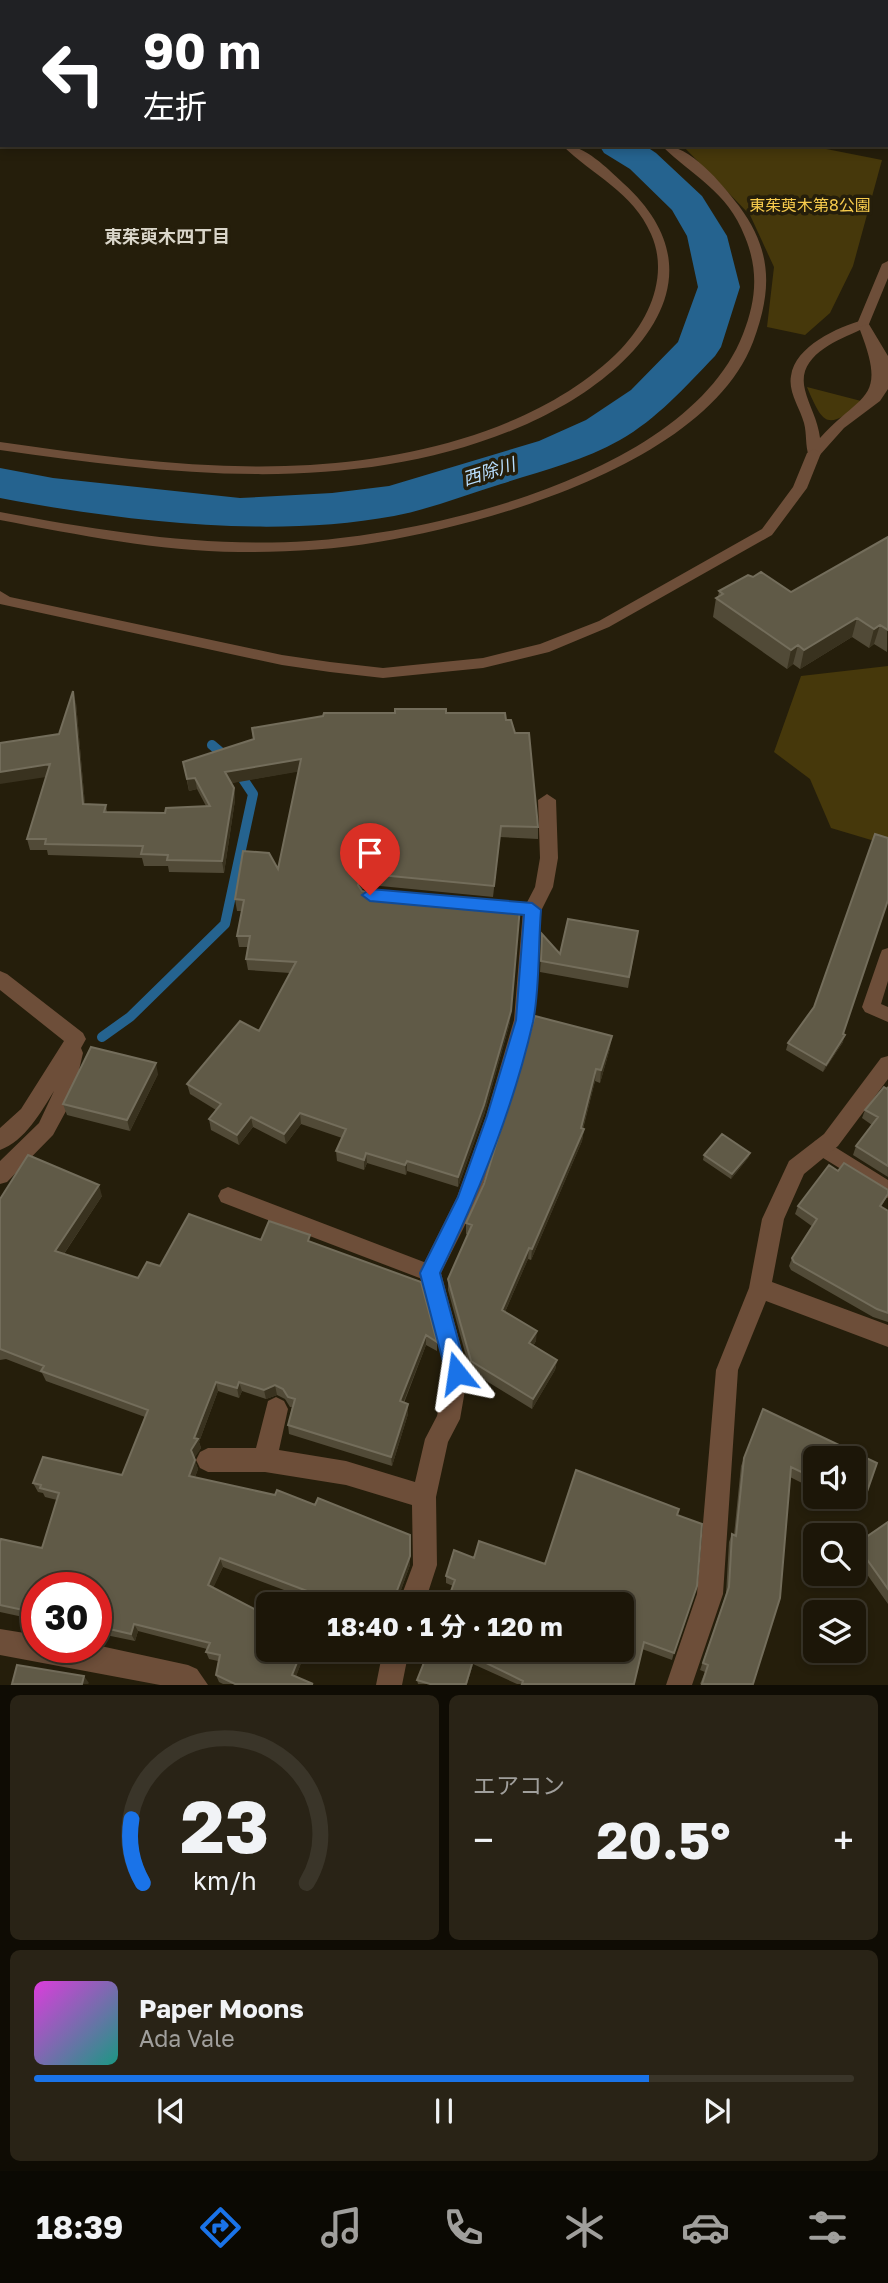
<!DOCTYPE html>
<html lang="ja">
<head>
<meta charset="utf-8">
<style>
  :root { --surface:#1c1608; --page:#292316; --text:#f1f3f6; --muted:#a09f9c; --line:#3a3529; --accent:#1a73e8 }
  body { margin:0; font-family:"Golos Text","Noto Sans JP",sans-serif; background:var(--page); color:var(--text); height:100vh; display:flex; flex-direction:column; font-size:26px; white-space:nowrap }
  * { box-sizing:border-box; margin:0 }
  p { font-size:23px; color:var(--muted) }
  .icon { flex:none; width:38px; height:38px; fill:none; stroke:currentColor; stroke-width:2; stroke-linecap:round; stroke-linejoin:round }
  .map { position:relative; height:1685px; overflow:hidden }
  .panel { display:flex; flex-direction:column; gap:10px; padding:10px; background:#0f0c04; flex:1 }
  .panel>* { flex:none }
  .banner { position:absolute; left:0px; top:0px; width:889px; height:147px; box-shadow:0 4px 10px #0003,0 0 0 2px var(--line); background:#202124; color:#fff; overflow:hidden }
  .tools { position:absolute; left:803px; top:1446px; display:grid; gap:14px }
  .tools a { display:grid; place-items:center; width:63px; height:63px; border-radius:10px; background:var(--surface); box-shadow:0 4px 10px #0003,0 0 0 2px var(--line); font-size:35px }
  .speed { position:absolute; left:21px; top:1572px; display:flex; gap:14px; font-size:35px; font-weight:700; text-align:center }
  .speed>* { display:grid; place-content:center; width:91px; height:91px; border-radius:50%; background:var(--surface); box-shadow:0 4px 10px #0003,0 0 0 2px var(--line); line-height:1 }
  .speed .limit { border:10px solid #d22; background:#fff; color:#111 }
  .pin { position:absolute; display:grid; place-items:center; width:60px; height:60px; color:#fff; margin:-72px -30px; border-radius:50% 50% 50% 0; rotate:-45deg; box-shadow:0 0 7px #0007 }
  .pin .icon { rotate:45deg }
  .me { position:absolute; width:77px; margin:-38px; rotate:345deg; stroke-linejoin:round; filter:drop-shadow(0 0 5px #0008) }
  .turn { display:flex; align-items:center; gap:24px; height:147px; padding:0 28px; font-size:32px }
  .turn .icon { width:91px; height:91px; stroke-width:2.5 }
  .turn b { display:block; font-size:49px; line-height:60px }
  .big { font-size:52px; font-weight:700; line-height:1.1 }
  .panel .card { flex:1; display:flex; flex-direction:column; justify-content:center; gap:10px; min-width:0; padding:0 24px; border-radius:10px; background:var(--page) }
  .panel .dial { align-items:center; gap:0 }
  .dial svg { height:182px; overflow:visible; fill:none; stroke:var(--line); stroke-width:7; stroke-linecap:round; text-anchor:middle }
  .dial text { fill:var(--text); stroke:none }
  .song { display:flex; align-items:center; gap:21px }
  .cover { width:84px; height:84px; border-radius:10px; background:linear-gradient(135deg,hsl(300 70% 55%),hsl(170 70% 35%)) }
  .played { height:7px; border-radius:4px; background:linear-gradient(90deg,var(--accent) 75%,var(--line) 75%) }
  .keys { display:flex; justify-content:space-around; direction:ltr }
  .heat { display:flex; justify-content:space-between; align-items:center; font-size:38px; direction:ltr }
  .panel .tiles { flex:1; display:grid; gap:10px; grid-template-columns:1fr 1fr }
  .card:last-child { grid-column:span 2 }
  .trip { position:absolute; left:256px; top:1592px; width:378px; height:70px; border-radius:10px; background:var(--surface); box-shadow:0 4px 10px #0003,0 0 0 2px var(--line); font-weight:700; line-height:70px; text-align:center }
  .tabs { display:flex; height:112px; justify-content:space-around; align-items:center; background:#0b0903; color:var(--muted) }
  .tabs .icon { width:49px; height:49px }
  .tabs .selected { color:var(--accent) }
  .tabs b { font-size:32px; color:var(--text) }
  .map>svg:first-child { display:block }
  .green { fill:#46380b }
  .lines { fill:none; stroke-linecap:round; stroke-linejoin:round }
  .stream { stroke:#25638f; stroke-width:10 }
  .river { fill:#25638f; fill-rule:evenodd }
  .service { fill:#6d4e39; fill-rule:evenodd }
  .minor { fill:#6d4e39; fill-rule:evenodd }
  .tertiary { fill:#6d4e39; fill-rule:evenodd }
  .wall { fill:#514a37 }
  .shaded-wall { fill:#39321f }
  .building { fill:#605a47; stroke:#736d5b; stroke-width:2 }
  .route { fill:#1a73e8; stroke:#114b97; stroke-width:2 }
  .labels { text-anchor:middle; stroke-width:7; stroke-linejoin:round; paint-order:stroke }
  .far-park-label { font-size:16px; fill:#f8cc4d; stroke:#251e0b }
  .far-neighbourhood-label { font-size:18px; font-weight:bold; fill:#dad6ca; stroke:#251e0b }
  .far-water-label { font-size:18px; font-style:italic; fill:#b8defe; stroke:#251e0b }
</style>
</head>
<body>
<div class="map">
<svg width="888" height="1685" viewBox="0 0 888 1685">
  <rect width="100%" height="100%" fill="#251e0b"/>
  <path class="green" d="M682 145H806L882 160 853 266 830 313 805 335 767 327 774 267 750 215Z
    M807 387 865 402C828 427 825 430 807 387Z
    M888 666V845L831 828 810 779 774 752 801 676Z"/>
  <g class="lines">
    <path class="stream" d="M102 1037 130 1017 225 924 253 794 231 761 212 745"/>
    <path class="river" d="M373 0H406L407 2H374Z
      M599 145H644L656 153 702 196 727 236 740 287 721 347 715 356C685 387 657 419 620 440 583 461 541 471 501 484 466 495 430 509 394 516 270 539 123 521 0 498V468L53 478 240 498 332 493 389 486 539 441 586 420 631 390 678 342 698 287 687 236 672 210 630 169 604 153Z"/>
    <path class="service" d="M888 948V981L881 1004 888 1007V1022L865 1012 862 1007 880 955 882 950Z
      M822 1139 888 1180V1198L815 1153 813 1147 815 1141Z
      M228 1187 437 1267 440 1273 437 1279 430 1282 221 1202 218 1196 221 1190Z"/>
    <path class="minor" d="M367 0H375V2H367Z
      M433 0H441V2H433Z
      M558 0H569L570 2H559Z
      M661 0H671L672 2H662Z
      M763 0H774L775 2H764Z
      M887 19H888V25H887Z
      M888 52V59H887V52Z
      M887 129H888V135H887Z
      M562 145C585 145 607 168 623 183 733 282 625 381 527 424 358 498 176 475 0 450V442C155 464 308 485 461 439 520 421 578 393 621 349 650 319 669 274 651 234 633 192 592 175 562 145Z
      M661 145C691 145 721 183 739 206 773 252 772 291 753 342 707 462 493 523 378 542 332 550 285 552 239 552 158 551 79 535 0 520V512C103 531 204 548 309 541 441 532 690 471 743 334 756 301 759 271 745 237 727 190 693 177 661 145Z
      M863 320 867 321 888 356V389L880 401 844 428 819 456H809C805 446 807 434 804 423 800 408 788 392 791 376 795 346 838 327 863 320ZM860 330C888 402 861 392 820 438 818 420 809 406 805 390 796 356 836 341 860 330Z
      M547 794 556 800 558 858 553 887 541 911 534 1020 506 1116 478 1199 441 1273 468 1373 460 1419 448 1442 436 1497 437 1565 424 1605H398L413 1565 412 1505 346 1485 265 1472H208L200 1468 196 1460 200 1452 208 1448H256L268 1401 276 1397 284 1401 288 1409 279 1450 346 1461 415 1482 425 1439 437 1416 446 1373 419 1273 457 1197 486 1116 514 1020 523 910 535 887 540 858 538 800Z
      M0 971 7 974 83 1033 86 1039 81 1048 83 1053 72 1100 53 1135 7 1182 0 1184V1161L39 1123 54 1091C41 1112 25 1141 0 1150V1128L21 1109 64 1041 0 990Z
      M888 1056V1079L838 1146 804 1174 784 1219 772 1282 888 1325V1347L766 1301 738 1370 723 1594 692 1685H666L697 1594 716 1370 749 1288 762 1219 789 1161 824 1134 881 1058Z
      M0 1629 37 1635V1647L96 1645 188 1665 197 1669 208 1685H160L0 1655Z
      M383 1650H409L402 1685H376Z"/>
    <path class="tertiary" d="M888 261V278L869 324 859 327 857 324 882 264Z
      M814 449 821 453 807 488 772 535 609 627 549 652 483 668 383 678 330 672 282 665 0 604V591L10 597 282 655 330 662 383 668 483 658 540 644 599 621 762 529 793 487 807 453Z"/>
  </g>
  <path class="wall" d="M241 0H281V2H243Z
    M888 537 887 652 874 644 869 648 852 637 800 669 793 664 787 669 713 617 716 598 718 597 719 591 753 577 791 592Z
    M76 703 85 805H106L107 812 165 813 206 806 197 789 189 791 183 762 253 740 252 728 446 713 506 720 538 827V839L500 837 493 897 370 885 361 890 510 1022 484 1115 458 1187 407 1171 406 1175 367 1163 364 1170 337 1161 336 1151 342 1138 301 1124 286 1144 253 1127 239 1145 211 1130 209 1119 216 1110 190 1094 187 1084 259 1031 290 973 248 970 246 959 248 947H239L237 936 242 911H237L235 899 278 869 299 771 231 783 234 788 235 800 224 873 169 872 168 866H144L142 858 48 855 47 850H30L27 839 59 734Z
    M542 934 560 954 636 942 628 988 540 972Z
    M814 1007 843 1034V1042L823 1072 786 1050 788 1043Z
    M610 1048 600 1083 595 1081 583 1129H584L582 1141 531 1260 528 1259 505 1312 536 1341 533 1346 557 1360 555 1370 532 1409 470 1371 448 1290V1279L468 1235 466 1234V1223L484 1184Z
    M158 1074 130 1131 67 1115 63 1104Z
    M888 1087V1177L853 1155 856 1146 872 1125 862 1118 865 1110Z
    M750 1153 748 1158 731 1179 703 1160 704 1155Z
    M838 1171 888 1190V1195L881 1207 888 1211V1322L873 1317 791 1270 789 1266 792 1258 813 1227 795 1214 798 1206Z
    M102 1196 64 1254 138 1278 160 1266 261 1240 311 1242 437 1342V1351L426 1345 404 1403 408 1414 392 1466 289 1434 288 1425 292 1407H290L285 1399 277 1395 266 1399 242 1391 239 1398 218 1391 199 1442 201 1448 194 1458 198 1469 195 1477 410 1565 398 1598 399 1605H324L223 1567 213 1587 268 1650H306L296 1676 313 1684H223L219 1682 216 1675 218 1661 209 1659 206 1652 207 1649 138 1631 135 1641 96 1633V1587H37V1620L0 1612V1542L42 1548 57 1500 45 1497 43 1493 38 1492 33 1483 122 1475 145 1417 46 1381 42 1373 6 1359 0 1360V1199Z
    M763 1409 863 1503 858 1511 829 1496H854L816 1458V1490L790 1477 753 1684H700L705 1672 700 1670 726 1594 729 1542 732 1534 734 1535 741 1466Z
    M677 1515 674 1653 672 1660 642 1649 634 1684H517L473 1664 467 1684H418L417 1680 453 1586 446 1583V1576L474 1558 545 1564Z
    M888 1522V1604L854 1556V1548L856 1544Z"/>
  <path class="shaded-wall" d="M857 618 852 637 800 669 804 650Z
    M880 625 874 644 869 648 874 629Z
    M798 645 793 664 787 669 791 650Z
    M73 691 76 703 86 816 83 804Z
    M301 759 302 771 227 784 225 772Z
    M50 764 53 776 0 784V772Z
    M195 778 197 789 189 791 187 779Z
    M234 788 235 800 224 873 222 861Z
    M370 874V885L362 889 359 896 358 885 361 877Z
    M520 907 510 1022 484 1115 458 1187V1177Z
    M845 1035 843 1042 823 1072 826 1065Z
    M612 1036 610 1048 600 1083 601 1070Z
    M156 1063 158 1074 130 1131 127 1120Z
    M596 1069 595 1081 581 1135 584 1129 582 1141 531 1260 532 1249 581 1128Z
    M300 1113 301 1124 286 1144 284 1134Z
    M251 1117 253 1127 239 1145 237 1135Z
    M366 1153 367 1163 364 1170V1160Z
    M750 1153 748 1158 731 1179 732 1174Z
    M407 1161V1171L406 1175 405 1165Z
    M99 1185 102 1196 59 1261 55 1251Z
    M529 1248 528 1259 501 1321 502 1310Z
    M537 1331 536 1341 528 1354 529 1343Z
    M426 1335V1345L400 1411V1401Z
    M557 1360 555 1370 532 1409 533 1399Z
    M216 1382 218 1391 199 1442 201 1448 194 1459 191 1450Z
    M239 1382 242 1391 239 1398 237 1388Z
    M275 1385 277 1395 266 1399 264 1390Z
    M408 1404V1414L392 1466 391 1457Z
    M195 1460 198 1469 192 1485 189 1476Z
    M410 1535V1565L396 1604 395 1596Z
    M220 1558 223 1567 211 1593 208 1585Z
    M134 1624 138 1631 135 1641 131 1634Z
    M302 1650H306L294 1682 292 1675Z
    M474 1657 473 1664 467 1684H466Z
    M84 1676 89 1683 88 1684H82Z"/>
  <path class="building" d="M259 0H276L275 2H262Z
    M888 537V630L880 625 874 629 857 618 804 650 798 645 791 650 716 598 723 594 719 591 748 575 753 577 761 572 791 592Z
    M73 691 83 804 106 805 104 812 165 813 166 808 210 806 195 778 187 779 183 762 254 739 252 728 323 716 324 713H395V709H446V713H505L506 720H511L515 733H529L538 827 501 826 494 886 370 874 361 877 358 885 362 891 369 893 520 907 511 1011 484 1105 458 1177 407 1161 405 1165 366 1153 364 1160 336 1151 346 1129 300 1113 284 1134 251 1117 237 1135 209 1119 221 1104 187 1084 240 1021 259 1031 296 962 246 959 250 936H237L244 900 235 899 243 851 269 853 278 869 301 759 225 772 234 788 222 861 167 860 168 855 141 854 143 846 45 844 46 839H27L50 764 0 772V743L59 734Z
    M875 834 888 838V900L843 1034 845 1035 826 1065 788 1043 814 1007Z
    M568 919 638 931 629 977 541 961 542 934 560 954Z
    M535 1016 612 1036 601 1070 596 1069 581 1128 584 1129 532 1249 529 1248 502 1310 537 1331 529 1343 557 1360 533 1399 471 1361 448 1279 472 1225 466 1223 484 1184Z
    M91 1047 156 1063 127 1120 63 1104Z
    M884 1087 887 1089 888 1087V1166L856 1146 878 1117 865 1110Z
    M722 1134 750 1153 732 1174 704 1155Z
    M28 1155 99 1185 55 1251 138 1278 147 1262 160 1266 189 1214 261 1240 269 1221 310 1235 308 1241 421 1282 437 1342 426 1335 400 1401 408 1404 391 1457 288 1425 295 1399 288 1397 283 1389 275 1385 264 1390 239 1382 237 1388 216 1382 194 1438 198 1439 191 1450 195 1460 189 1476 275 1495 277 1490 315 1505 318 1498 410 1535V1556L395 1596 399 1600 397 1605H344L220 1558 208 1585 268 1616V1650H302L292 1675 313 1684H235L216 1675 220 1655 206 1652 210 1643 134 1624 131 1634 96 1626V1587H37V1613L0 1605V1542L1 1539 42 1548 59 1493 40 1488 41 1485 33 1483 43 1457 122 1475 148 1410 41 1371 44 1366 0 1349V1199Z
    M844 1163 888 1190V1194L880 1206 888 1211V1313L877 1309 794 1262 792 1258 817 1219 798 1206 829 1165 838 1171Z
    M763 1409 877 1463 863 1503 850 1496H854V1458H816V1479L791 1467 780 1598 753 1684H702L708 1665 703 1663 729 1587 732 1534 736 1536 744 1458Z
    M576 1470 679 1509 677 1515 702 1524 697 1586 674 1653 644 1642 634 1684H522L523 1681 474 1657 466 1684H430L417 1680 429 1650H621V1605H446L455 1580 446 1576 454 1550 474 1558 479 1541 545 1564Z
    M888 1522V1589L856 1544Z
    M17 1665 84 1676 82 1684H12Z"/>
  <path class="route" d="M370 889 532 903 541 910C538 945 540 988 533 1022 513 1109 479 1193 440 1273L467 1373 464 1380 457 1383 449 1380 446 1373 420 1273 458 1197 487 1116 516 1020 524 915 370 901 362 895Z"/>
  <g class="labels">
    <g class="far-park-label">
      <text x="810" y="211">東茱萸木第8公園</text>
    </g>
    <g class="far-neighbourhood-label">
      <text x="167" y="243">東茱萸木四丁目</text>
    </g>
    <g class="far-water-label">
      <text transform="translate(489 472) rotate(-17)" y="6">西除川</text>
    </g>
  </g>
</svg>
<div class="tools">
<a><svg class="icon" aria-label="sound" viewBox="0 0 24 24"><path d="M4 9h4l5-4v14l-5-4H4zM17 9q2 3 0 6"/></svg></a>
<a><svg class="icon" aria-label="search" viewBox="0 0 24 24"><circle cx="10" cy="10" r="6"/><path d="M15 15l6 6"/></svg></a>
<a><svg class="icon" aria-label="layers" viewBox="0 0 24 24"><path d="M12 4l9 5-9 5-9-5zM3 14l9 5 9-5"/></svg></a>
</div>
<div class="speed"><div class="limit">30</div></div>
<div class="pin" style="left:370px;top:895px;background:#d93025"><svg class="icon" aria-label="arrive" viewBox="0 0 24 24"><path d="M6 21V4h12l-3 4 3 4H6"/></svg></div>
<svg class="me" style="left:457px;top:1373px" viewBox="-20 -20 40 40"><path d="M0-17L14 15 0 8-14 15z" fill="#1a73e8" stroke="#fff" stroke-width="4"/></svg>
<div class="trip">18:40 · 1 分 · 120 m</div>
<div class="banner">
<div class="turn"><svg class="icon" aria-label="left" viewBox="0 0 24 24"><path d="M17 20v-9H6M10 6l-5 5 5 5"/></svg><div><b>90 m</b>左折</div></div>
</div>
</div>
<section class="panel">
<div class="tiles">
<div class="card dial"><svg viewBox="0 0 100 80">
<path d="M14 69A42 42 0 1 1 86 69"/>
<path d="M14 69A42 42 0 0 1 9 41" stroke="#1a73e8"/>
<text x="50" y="56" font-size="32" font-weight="700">23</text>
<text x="50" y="72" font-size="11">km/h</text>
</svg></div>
<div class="card"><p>エアコン</p>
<div class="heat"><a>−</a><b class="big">20.5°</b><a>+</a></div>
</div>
<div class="card">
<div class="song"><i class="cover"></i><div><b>Paper Moons</b><p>Ada Vale</p></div></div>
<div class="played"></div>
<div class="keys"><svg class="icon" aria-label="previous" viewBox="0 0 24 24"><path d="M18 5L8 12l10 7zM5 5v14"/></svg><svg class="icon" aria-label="pause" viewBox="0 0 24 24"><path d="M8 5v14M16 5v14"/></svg><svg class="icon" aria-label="next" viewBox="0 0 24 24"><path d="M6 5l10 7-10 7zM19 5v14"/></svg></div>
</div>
</div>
</section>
<nav class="tabs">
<b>18:39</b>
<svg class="icon selected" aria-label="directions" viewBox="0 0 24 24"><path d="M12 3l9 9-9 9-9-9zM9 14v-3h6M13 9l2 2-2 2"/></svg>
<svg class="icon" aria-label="music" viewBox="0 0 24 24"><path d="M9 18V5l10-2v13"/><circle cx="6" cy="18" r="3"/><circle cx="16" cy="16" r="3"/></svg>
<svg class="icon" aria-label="phone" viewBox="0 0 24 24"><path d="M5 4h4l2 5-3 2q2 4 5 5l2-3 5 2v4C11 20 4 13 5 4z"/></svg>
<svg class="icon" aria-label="climate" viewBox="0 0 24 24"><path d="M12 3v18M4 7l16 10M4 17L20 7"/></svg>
<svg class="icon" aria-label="car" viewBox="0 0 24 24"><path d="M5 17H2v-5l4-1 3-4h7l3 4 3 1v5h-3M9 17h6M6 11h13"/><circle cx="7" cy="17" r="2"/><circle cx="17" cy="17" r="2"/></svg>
<svg class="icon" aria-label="filters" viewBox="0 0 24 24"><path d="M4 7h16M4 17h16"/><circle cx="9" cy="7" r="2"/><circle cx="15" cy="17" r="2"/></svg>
</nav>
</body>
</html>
